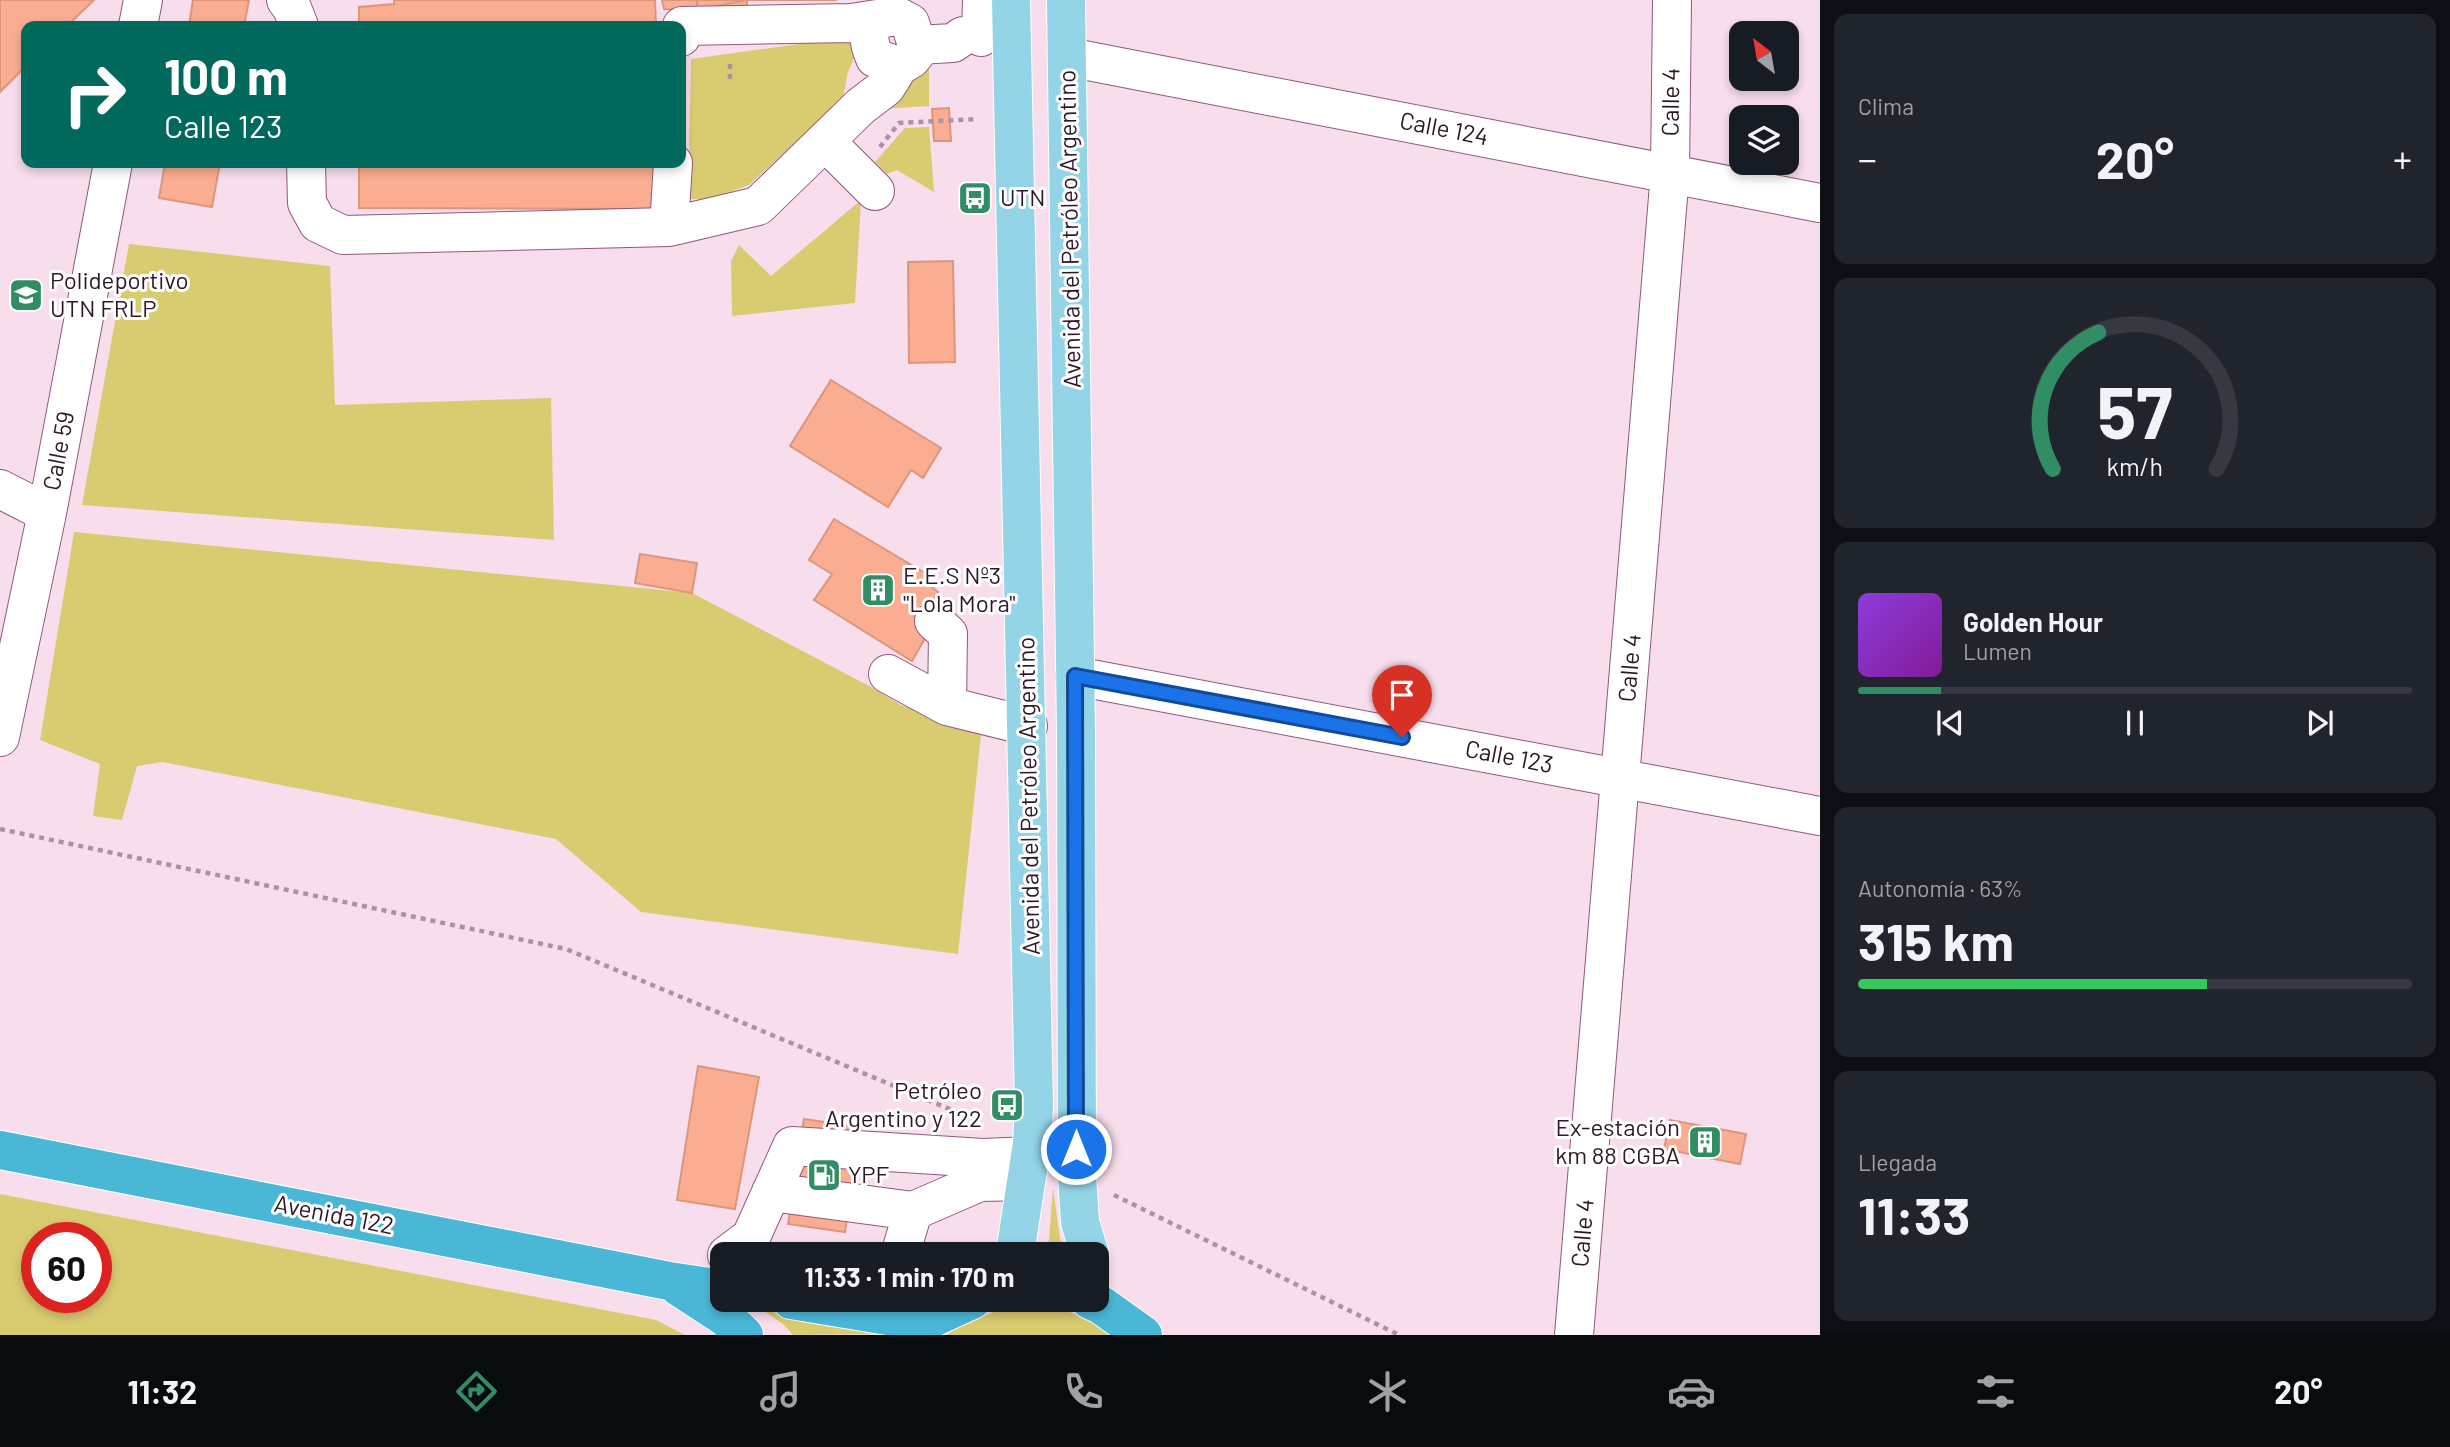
<!DOCTYPE html>
<html lang="es">
<head>
<meta charset="utf-8">
<style>
  :root { --surface:#171b24; --page:#20242c; --text:#f1f3f6; --muted:#9ea1a6; --line:#363941; --accent:#308d64 }
  body { margin:0; font-family:Barlow,sans-serif; background:var(--page); color:var(--text); height:100vh; display:flex; flex-direction:column; font-size:26px; white-space:nowrap }
  * { box-sizing:border-box; margin:0 }
  p { font-size:23px; color:var(--muted) }
  .icon { flex:none; width:38px; height:38px; fill:none; stroke:currentColor; stroke-width:2; stroke-linecap:round; stroke-linejoin:round }
  .map { position:relative; flex:1; overflow:hidden }
  .panel { display:flex; flex-direction:column; gap:14px; padding:14px; background:#0d0f14; width:630px }
  .panel>* { flex:none }
  .top-card { position:absolute; left:21px; top:21px; width:665px; height:147px; border-radius:14px; box-shadow:0 4px 10px #0003; background:#00695c; color:#fff; overflow:hidden }
  .needle { width:46px; rotate:329deg }
  .fabs { position:absolute; left:1729px; top:21px; display:grid; gap:14px }
  .fabs a { display:grid; place-items:center; width:70px; height:70px; border-radius:14px; background:var(--surface); box-shadow:0 4px 10px #0003; font-size:35px }
  .speed { position:absolute; left:21px; top:1222px; display:flex; gap:14px; font-size:35px; font-weight:700; text-align:center }
  .speed>* { display:grid; place-content:center; width:91px; height:91px; border-radius:50%; background:var(--surface); box-shadow:0 4px 10px #0003; line-height:1 }
  .speed .limit { border:10px solid #d22; background:#fff; color:#111 }
  .pin { position:absolute; display:grid; place-items:center; width:60px; height:60px; color:#fff; margin:-72px -30px; border-radius:50% 50% 50% 0; rotate:-45deg; box-shadow:0 0 7px #0007 }
  .pin .icon { rotate:45deg }
  .me { position:absolute; width:77px; margin:-38px; rotate:0deg; stroke-linejoin:round; filter:drop-shadow(0 0 5px #0008) }
  .turn { display:flex; align-items:center; gap:24px; height:147px; padding:0 28px; font-size:32px }
  .turn .icon { width:91px; height:91px; stroke-width:2.5 }
  .turn b { display:block; font-size:49px; line-height:60px }
  .big { font-size:52px; font-weight:700; line-height:1.1 }
  .panel .card { flex:1; display:flex; flex-direction:column; justify-content:center; gap:10px; min-width:0; padding:0 24px; border-radius:14px; background:var(--page) }
  .panel .dial { align-items:center; gap:0 }
  .dial svg { height:182px; overflow:visible; fill:none; stroke:var(--line); stroke-width:7; stroke-linecap:round; text-anchor:middle }
  .dial text { fill:var(--text); stroke:none }
  .song { display:flex; align-items:center; gap:21px }
  .cover { width:84px; height:84px; border-radius:10px; background:linear-gradient(135deg,hsl(270 70% 55%),hsl(290 70% 35%)) }
  .played { height:7px; border-radius:4px; background:linear-gradient(90deg,var(--accent) 15%,var(--line) 15%) }
  .keys { display:flex; justify-content:space-around; direction:ltr }
  .heat { display:flex; justify-content:space-between; align-items:center; font-size:38px; direction:ltr }
  .charge { height:10px; border-radius:5px; background:linear-gradient(90deg,#34c759 63%,var(--line) 0) }
  .trip { position:absolute; left:710px; top:1242px; width:399px; height:70px; border-radius:14px; background:var(--surface); box-shadow:0 4px 10px #0003; font-weight:700; line-height:70px; text-align:center }
  .tab-bar { display:flex; height:112px; justify-content:space-around; align-items:center; background:#090b0e; color:var(--muted) }
  .tab-bar .icon { width:49px; height:49px }
  .tab-bar .selected { color:var(--accent) }
  .tab-bar b { font-size:32px; color:var(--text) }
  main { display:flex; flex:1; min-height:0 }
  .map>svg:first-child { display:block }
  .green { fill:#d9cb70; fill-rule:evenodd }
  .building { fill:#faad91; stroke:#db977e; stroke-width:2 }
  .lines { fill:none; stroke-linecap:round; stroke-linejoin:round }
  .minor-casing { stroke:#90587d; stroke-width:40 }
  .major-casing { stroke:#fff; stroke-width:40 }
  .highway-casing { stroke:#fff; stroke-width:40 }
  .path { stroke:#ab91a1; stroke-width:4.5; stroke-dasharray:5 5; stroke-linecap:butt }
  .minor { stroke:#fff; stroke-width:38 }
  .major { stroke:#93d4e7; stroke-width:38 }
  .highway { stroke:#4bb7d7; stroke-width:38 }
  .route-casing { stroke:#114b97; stroke-width:18 }
  .route { stroke:#1a73e8; stroke-width:12 }
  .labels { text-anchor:middle; stroke-width:6; stroke-linejoin:round; paint-order:stroke }
  .street-label { font-size:24px; fill:#2e1727; stroke:#fff }
  .poi-label { font-size:24px; fill:#2e1727; stroke:#fff; text-anchor:start }
</style>
</head>
<body>
<main>
<div class="map">
<svg width="1820" height="1335" viewBox="0 0 1820 1335">
  <rect width="100%" height="100%" fill="#f8dded"/>
  <path class="green" d="M864 35 848 72 843 98 749 185 710 199H688L691 59Z
    M929 60V106L879 109Z
    M929 127 934 191V192L897 170 887 174 875 162 905 128Z
    M861 200 855 303 732 316 731 261 739 245 771 276Z
    M129 244 330 266 335 405 551 398 554 540 82 505Z
    M74 532 692 593 873 688 901 705 981 735 958 954 641 912 556 839 163 762 137 766 122 820 93 816 100 764 40 740Z
    M1053 1188 1060 1239 1067 1255 1044 1253 1049 1240Z
    M0 1194 656 1320 685 1335H0ZM96 1237V1297H37V1237Z
    M748 1300H758L883 1334 793 1335 783 1324Z
    M1010 1305 1070 1312 1119 1335H947L954 1329Z"/>
  <path class="building" d="M0 0H94L67 26H26V66L0 92Z
    M193 0H249L244 26H189Z
    M394 0H655L656 26H359V7L394 4Z
    M394 0H655L656 26H359V7L394 4Z
    M662 0H837H747L746 40 697 10 664 9Z
    M662 0H697V10L664 9Z
    M697 0H837H747L697 10Z
    M949 108 951 141H934L932 109Z
    M165 163H220L212 207 159 198Z
    M359 163H659L664 209 359 208Z
    M359 163H659L664 209 359 208Z
    M953 261 955 362 909 363 908 262Z
    M831 380 941 448 923 478 911 470 888 507 790 446Z
    M834 519 935 579 933 588 938 592 934 599 944 605 912 661 814 600 832 574 809 560Z
    M640 554 697 563 692 593 635 583Z
    M698 1066 759 1077 735 1209 677 1200Z
    M804 1119 860 1127 845 1232 788 1224Z
    M1670 1120 1746 1134 1740 1164 1664 1149Z"/>
  <g class="lines">
    <g class="minor-casing">
      <path id="minor" d="M286 0 292 8 299 26
        M881 19C865 28 868 42 875 58L899 66
        M138 26 143 0
        M681 37 682 26 851 23 897 16 910 23 917 45
        M981 37 982 0
        M1068 57 1820 203
        M826 142 875 191
        M306 163 307 203 318 223 343 235 669 227 758 206 861 106 886 87 899 66 911 59 916 53 917 45 953 43 963 36
        M669 227 673 163
        M0 489 47 513
        M934 621 948 634 947 706
        M888 674 947 706 1028 726
        M1075 676 1820 816
        M0 737 47 513 113 163
        M771 1192 913 1211 980 1182 1024 1181
        M727 1255 751 1237 792 1146 983 1158 1030 1156
        M900 1255 913 1211
        M1574 1335 1670 173 1672 0"/>
    </g>
    <g class="major-casing">
      <path id="major" d="M1011 0 1034 1106 1032 1144 1016 1247 1013 1255
        M1066 0 1076 733 1077 1176 1080 1222 1090 1255"/>
    </g>
    <g class="highway-casing">
      <path id="highway" d="M0 1150 669 1281 723 1289
        M679 1287 725 1317 744 1335
        M791 1300 924 1322
        M1090 1300 1101 1305 1143 1335
        M911 1335 924 1322 972 1300"/>
    </g>
    <path class="path" d="M730 79V59
      M880 147 899 123 978 119
      M0 829 566 949 978 1121
      M1114 1195 1399 1335"/>
    <use href="#minor" class="minor"/>
    <use href="#major" class="major"/>
    <use href="#highway" class="highway"/>
  </g>
  <g class="lines">
    <g class="route-casing">
      <path id="route" d="M1076 1149 1075 676 1402 737"/>
    </g>
    <use href="#route" class="route"/>
  </g>
  <defs>
    <g id="bus-square" transform="scale(1.75)"><rect x="-9" y="-9" width="18" height="18" rx="4" fill="#308d64" stroke="#fff"/><path d="M-5-6H5V4H4V6H2V4H-2V6H-4V4H-5ZM-3.5-4V0h7V-4ZM-3.5 1.2v1.5H-2V1.2ZM2 1.2v1.5H3.5V1.2Z" fill="#fff"/></g>
    <g id="university-square" transform="scale(1.75)"><rect x="-9" y="-9" width="18" height="18" rx="4" fill="#308d64" stroke="#fff"/><path d="M0-5L7-2L0 1L-7-2ZM-4 1L0 2.5L4 1V4Q0 6-4 4Z" fill="#fff"/></g>
    <g id="building-square" transform="scale(1.75)"><rect x="-9" y="-9" width="18" height="18" rx="4" fill="#308d64" stroke="#fff"/><path d="M-4-6H4V6H1V3H-1V6H-4ZM-2.5-4.3h1.7v1.8h-1.7ZM.8-4.3h1.7v1.8H.8ZM-2.5-1h1.7V.8h-1.7ZM.8-1h1.7V.8H.8Z" fill="#fff"/></g>
    <g id="fuel-square" transform="scale(1.75)"><rect x="-9" y="-9" width="18" height="18" rx="4" fill="#308d64" stroke="#fff"/><path d="M-5.5-6h7V0h2V4h1.3V-2.5L3-4.5l.8-.8L6-3V5H2.5V1h-1V6h-7ZM-4.2-4.7v3.2H.2V-4.7Z" fill="#fff"/></g>
  </defs>
  <g fill-rule="evenodd">
    <use href="#bus-square" x="975" y="198"/>
    <use href="#university-square" x="26" y="295"/>
    <use href="#building-square" x="878" y="590"/>
    <use href="#bus-square" x="1007" y="1105"/>
    <use href="#building-square" x="1705" y="1142"/>
    <use href="#fuel-square" x="824" y="1175"/>
  </g>
  <g class="labels">
    <g class="street-label">
      <text transform="translate(1671 102) rotate(-89)" y="8">Calle 4</text>
      <text transform="translate(1444 129) rotate(11)" y="8">Calle 124</text>
      <text transform="translate(1070 229) rotate(-91)" y="8">Avenida del Petróleo Argentino</text>
      <text transform="translate(59 451) rotate(-79)" y="8">Calle 59</text>
      <text transform="translate(1630 668) rotate(-85)" y="8">Calle 4</text>
      <text transform="translate(1509 757) rotate(11)" y="8">Calle 123</text>
      <text transform="translate(1029 796) rotate(-91)" y="8">Avenida del Petróleo Argentino</text>
      <text transform="translate(334 1215) rotate(11)" y="8">Avenida 122</text>
      <text transform="translate(1583 1233) rotate(-85)" y="8">Calle 4</text>
    </g>
    <g class="poi-label">
      <text x="1000" y="206">UTN</text>
      <text x="50" y="289">Polideportivo<tspan x="50" dy="28">UTN FRLP</tspan></text>
      <text x="903" y="584">E.E.S Nº3<tspan x="903" dy="28">"Lola Mora"</tspan></text>
      <text x="982" y="1099" text-anchor="end">Petróleo<tspan x="982" dy="28">Argentino y 122</tspan></text>
      <text x="1680" y="1136" text-anchor="end">Ex-estación<tspan x="1680" dy="28">km 88 CGBA</tspan></text>
      <text x="848" y="1183">YPF</text>
    </g>
  </g>
</svg>
<div class="fabs">
<a><svg class="needle" viewBox="-14 -14 28 28"><path d="M0-13l5 13h-10z" fill="#e53935"/><path d="M0 13l5-13h-10z" fill="#9ea1a6"/></svg></a>
<a><svg class="icon" aria-label="layers" viewBox="0 0 24 24"><path d="M12 4l9 5-9 5-9-5zM3 14l9 5 9-5"/></svg></a>
</div>
<div class="speed"><div class="limit">60</div></div>
<div class="pin" style="left:1402px;top:737px;background:#d93025"><svg class="icon" aria-label="arrive" viewBox="0 0 24 24"><path d="M6 21V4h12l-3 4 3 4H6"/></svg></div>
<svg class="me" style="left:1076px;top:1149px" viewBox="-20 -20 40 40"><circle r="17" fill="#1a73e8" stroke="#fff" stroke-width="3"/><path d="M0-11L8 9 0 5-8 9z" fill="#fff"/></svg>
<div class="trip">11:33 · 1 min · 170 m</div>
<div class="top-card">
<div class="turn"><svg class="icon" aria-label="right" viewBox="0 0 24 24"><path d="M7 20v-9h11M14 6l5 5-5 5"/></svg><div><b>100 m</b>Calle 123</div></div>
</div>
</div>
<section class="panel">
<div class="card"><p>Clima</p>
<div class="heat"><a>−</a><b class="big">20°</b><a>+</a></div>
</div>
<div class="card dial"><svg viewBox="0 0 100 80">
<path d="M14 69A42 42 0 1 1 86 69"/>
<path d="M14 69A42 42 0 0 1 34 9" stroke="#308d64"/>
<text x="50" y="56" font-size="32" font-weight="700">57</text>
<text x="50" y="72" font-size="11">km/h</text>
</svg></div>
<div class="card">
<div class="song"><i class="cover"></i><div><b>Golden Hour</b><p>Lumen</p></div></div>
<div class="played"></div>
<div class="keys"><svg class="icon" aria-label="previous" viewBox="0 0 24 24"><path d="M18 5L8 12l10 7zM5 5v14"/></svg><svg class="icon" aria-label="pause" viewBox="0 0 24 24"><path d="M8 5v14M16 5v14"/></svg><svg class="icon" aria-label="next" viewBox="0 0 24 24"><path d="M6 5l10 7-10 7zM19 5v14"/></svg></div>
</div>
<div class="card"><p>Autonomía · 63%</p><b class="big">315 km</b><div class="charge"></div></div>
<div class="card"><p>Llegada</p><b class="big">11:33</b></div>
</section>
</main>
<nav class="tab-bar">
<b>11:32</b>
<svg class="icon selected" aria-label="directions" viewBox="0 0 24 24"><path d="M12 3l9 9-9 9-9-9zM9 14v-3h6M13 9l2 2-2 2"/></svg>
<svg class="icon" aria-label="music" viewBox="0 0 24 24"><path d="M9 18V5l10-2v13"/><circle cx="6" cy="18" r="3"/><circle cx="16" cy="16" r="3"/></svg>
<svg class="icon" aria-label="phone" viewBox="0 0 24 24"><path d="M5 4h4l2 5-3 2q2 4 5 5l2-3 5 2v4C11 20 4 13 5 4z"/></svg>
<svg class="icon" aria-label="climate" viewBox="0 0 24 24"><path d="M12 3v18M4 7l16 10M4 17L20 7"/></svg>
<svg class="icon" aria-label="car" viewBox="0 0 24 24"><path d="M5 17H2v-5l4-1 3-4h7l3 4 3 1v5h-3M9 17h6M6 11h13"/><circle cx="7" cy="17" r="2"/><circle cx="17" cy="17" r="2"/></svg>
<svg class="icon" aria-label="filters" viewBox="0 0 24 24"><path d="M4 7h16M4 17h16"/><circle cx="9" cy="7" r="2"/><circle cx="15" cy="17" r="2"/></svg>
<b>20°</b>
</nav>
</body>
</html>
